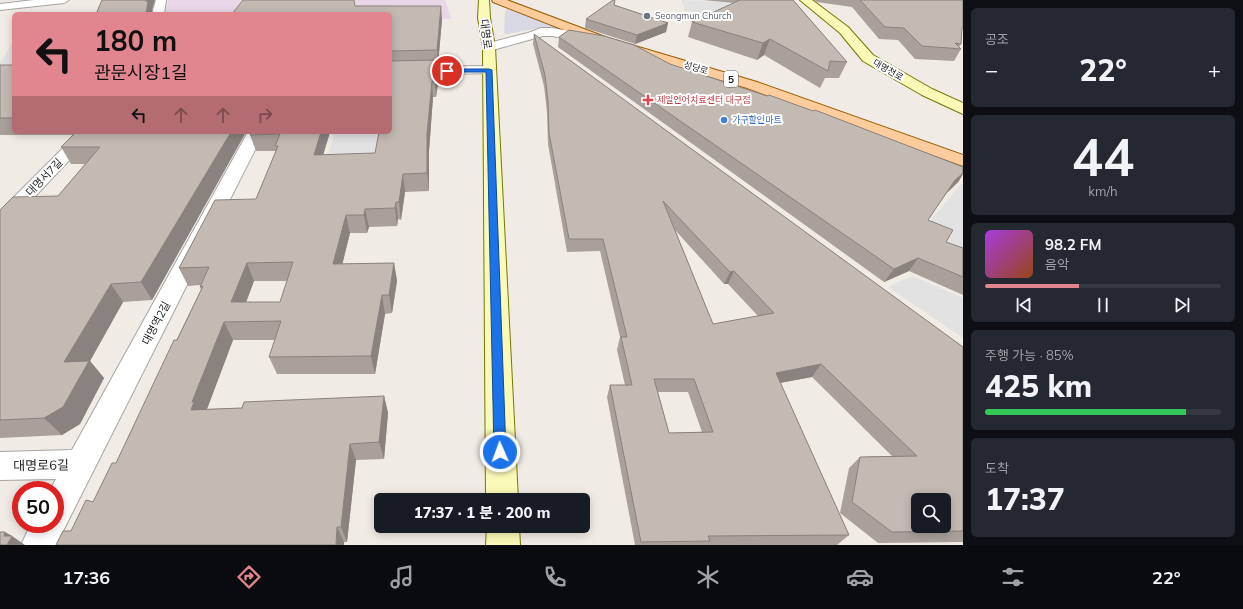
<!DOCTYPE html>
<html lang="ko">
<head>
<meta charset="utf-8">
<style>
  :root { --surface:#171b24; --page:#242831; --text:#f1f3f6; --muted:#9ea1a6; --line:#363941; --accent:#e1868e }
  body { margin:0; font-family:Mulish,"Noto Sans KR",sans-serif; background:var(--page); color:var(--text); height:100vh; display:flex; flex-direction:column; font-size:15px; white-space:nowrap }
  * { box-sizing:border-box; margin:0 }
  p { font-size:13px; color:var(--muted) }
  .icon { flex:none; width:22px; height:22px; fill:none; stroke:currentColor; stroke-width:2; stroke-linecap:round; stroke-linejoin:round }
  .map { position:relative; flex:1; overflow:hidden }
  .drawer { display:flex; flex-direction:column; gap:8px; padding:8px; background:#0d0f14; width:280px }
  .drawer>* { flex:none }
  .banner { position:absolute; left:12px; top:12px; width:380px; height:122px; border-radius:6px; box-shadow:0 2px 10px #0003; background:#e1868e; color:#111; overflow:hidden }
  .fabs { position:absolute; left:911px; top:493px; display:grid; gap:8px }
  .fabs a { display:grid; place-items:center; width:40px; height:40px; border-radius:6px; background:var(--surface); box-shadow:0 2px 10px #0003; font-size:20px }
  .speed { position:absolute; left:12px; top:481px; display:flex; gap:8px; font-size:20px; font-weight:700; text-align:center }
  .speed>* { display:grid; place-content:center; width:52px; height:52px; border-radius:50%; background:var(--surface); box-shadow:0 2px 10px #0003; line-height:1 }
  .speed .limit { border:6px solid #d22; background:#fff; color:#111 }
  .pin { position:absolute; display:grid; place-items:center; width:34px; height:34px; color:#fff; margin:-17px; border:2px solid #fff; border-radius:50%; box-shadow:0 1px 4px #0007 }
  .me { position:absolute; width:44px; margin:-22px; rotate:358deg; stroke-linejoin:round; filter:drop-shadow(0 0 3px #0008) }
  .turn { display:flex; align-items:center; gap:14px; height:84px; padding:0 16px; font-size:18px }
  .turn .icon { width:52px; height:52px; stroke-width:2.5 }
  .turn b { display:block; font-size:28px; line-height:34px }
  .lanes { display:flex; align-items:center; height:38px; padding:0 16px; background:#0003; justify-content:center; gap:20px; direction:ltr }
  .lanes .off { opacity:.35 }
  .big { font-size:30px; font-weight:800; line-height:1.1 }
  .drawer .widget { flex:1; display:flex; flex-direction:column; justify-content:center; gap:6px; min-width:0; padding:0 14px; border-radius:6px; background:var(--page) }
  .drawer .dial { align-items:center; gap:0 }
  .dial b { font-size:52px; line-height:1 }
  .song { display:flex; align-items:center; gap:12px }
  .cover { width:48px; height:48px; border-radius:6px; background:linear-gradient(135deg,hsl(280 70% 55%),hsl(20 70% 35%)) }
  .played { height:4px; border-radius:2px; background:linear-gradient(90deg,var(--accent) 40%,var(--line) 40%) }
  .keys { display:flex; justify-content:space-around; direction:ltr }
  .heat { display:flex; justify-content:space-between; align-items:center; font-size:22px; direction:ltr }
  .charge { height:6px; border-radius:3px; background:linear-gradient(90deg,#34c759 85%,var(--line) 0) }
  .trip { position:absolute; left:374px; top:493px; width:216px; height:40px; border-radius:6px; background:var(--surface); box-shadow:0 2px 10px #0003; font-weight:800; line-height:40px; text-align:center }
  .menu { display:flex; height:64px; justify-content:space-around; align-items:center; background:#090b0e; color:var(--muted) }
  .menu .icon { width:28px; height:28px }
  .menu .current { color:var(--accent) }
  .menu b { font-size:18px; color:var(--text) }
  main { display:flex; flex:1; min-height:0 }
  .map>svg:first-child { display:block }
  .industrial { fill:#e9d6e7 }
  .parking { fill:#e2e2e2 }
  .plaza { fill:#d9d9e5 }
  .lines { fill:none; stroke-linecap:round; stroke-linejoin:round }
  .street-casing { stroke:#a5a5a5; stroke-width:2 }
  .secondary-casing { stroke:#737803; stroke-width:2 }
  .primary-casing { stroke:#995c00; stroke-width:2 }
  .street { fill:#fff; fill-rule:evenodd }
  .secondary { fill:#fbf9b7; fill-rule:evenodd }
  .primary { fill:#fdcc9c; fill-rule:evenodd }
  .wall { fill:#a9a09b; fill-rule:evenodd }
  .shaded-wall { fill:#89827e }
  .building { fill:#c4bab4; stroke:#89827e; fill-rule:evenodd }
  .route { fill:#1a73e8; stroke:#114b97 }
  .worship-dot { fill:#6b7280; stroke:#fff; stroke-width:1.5 }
  .health-dot { fill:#e0444e; stroke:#fff; stroke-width:1.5 }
  .shop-dot { fill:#3f7fe0; stroke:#fff; stroke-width:1.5 }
  .labels { text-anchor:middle; stroke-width:4; stroke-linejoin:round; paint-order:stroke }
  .far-worship-label { font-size:9px; fill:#5b616d; stroke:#fff; text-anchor:start }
  .far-street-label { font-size:9px; fill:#1e1e1e; stroke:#fff }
  .far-health-label { font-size:9px; fill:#be3a42; stroke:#fff; text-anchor:start }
  .far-shop-label { font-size:9px; fill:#366cbe; stroke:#fff; text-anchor:start }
  .shield { fill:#fff; stroke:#626262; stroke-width:1 }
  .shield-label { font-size:10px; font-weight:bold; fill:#1e1e1e }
  .street-label { font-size:11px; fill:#1e1e1e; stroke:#fff }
  .near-street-label { font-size:13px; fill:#1e1e1e; stroke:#fff }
</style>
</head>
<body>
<main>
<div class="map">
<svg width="963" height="545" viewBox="0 0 963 545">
  <rect width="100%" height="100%" fill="#f0ebe4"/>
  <path class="industrial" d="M168 0H444L446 2 451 19H390V14H165Z"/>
  <path class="parking" d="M682 0 729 2 744 26 687 20Z
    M14 40V66L0 67V63Z
    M335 132H383L377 167 324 169Z
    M961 184H963V262L942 254 948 242 922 231Z
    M912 276 963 298V338L888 287Z"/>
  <path class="plaza" d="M507 9H512L558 26 556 28H538L508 34 504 33 505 10Z"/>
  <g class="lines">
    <g class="street-casing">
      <path id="street" d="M34 0H69L64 3 0 10V4Z
        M156 0H166L164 14H152Z
        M541 28H552L593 35 597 36 599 39 597 42 593 43 552 36H543L489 51 485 50 483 47 485 44 528 33Z
        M489 66 494 67 496 70 494 73 390 75V67Z
        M79 132H96L7 226 0 228V211Z
        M248 132H264L56 545H21L31 524H55V490H50L56 479 0 480V452L72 450Z"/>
    </g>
    <g class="secondary-casing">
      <path id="secondary" d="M479 0H489L490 18 495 47 518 500H486L483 47 478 18Z
        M800 0H812L848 27 873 55 932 89 963 103V114L922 95 863 61 840 33Z
        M487 526H519L520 545H486Z"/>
    </g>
    <g class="primary-casing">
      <path id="primary" d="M492 0H507L608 38 757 82 963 155V166L747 88 600 44 493 2Z"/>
    </g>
    <use href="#street" class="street"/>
    <use href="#secondary" class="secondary"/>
    <use href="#primary" class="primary"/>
  </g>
  <path class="wall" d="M615 0 614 5 668 23 666 32 635 44 585 28 586 19Z
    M703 0H793L847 62 839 78H825L820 88 764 55 757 60 688 37 692 22 734 3Z
    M814 0H963L962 29 961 44 959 47 961 49 954 61 915 59 898 40 879 39 852 7 817 2Z
    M355 6 442 19 438 65 439 76 436 97H433L429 151V191L405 192 401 220 398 219 397 226 369 227 367 233H350L342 264 394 263 397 281 392 313 385 314 375 374H277L269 357 275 340H233L207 409 242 408 384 396 388 413 384 459 356 460 347 542H344V545H56L71 531 93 502 116 463 201 290 200 287V285L188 286 179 268 256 199 276 151H256L250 135 252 132H330L323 155 375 153 390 132V14ZM254 281H287L280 302H246Z
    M534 34 963 347V542L878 543 840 513 849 468 860 457 892 456 812 377 780 383 849 535 837 545H635L607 397 610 385H625L617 350 620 337 600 251 567 252 548 144 547 112 544 86 533 44ZM675 230 724 284H728L758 316 713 324ZM658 392H688L702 432 669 433Z
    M559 37 670 64 959 181 948 191 928 220 946 242 963 248V295L909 271 884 282 558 47Z
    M0 65H14V132H246L152 300 123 302 90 361 104 378 80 424 62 435 0 438V210L58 196 85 164H71L61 147 73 135H0Z"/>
  <path class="shaded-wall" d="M145 0H155L152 10 153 14H146Z
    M441 6 442 19 438 65 437 50Z
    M668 23 666 32 635 44 637 35Z
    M770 39 764 55 757 60 763 43Z
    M438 60 439 76 436 97 435 81Z
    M432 81 433 97 429 151V191L427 173V134Z
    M231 132H246L152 300 141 282Z
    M321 132H330L318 172 314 155Z
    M963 173V174L959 181 947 193 955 180Z
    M403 174 405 192 401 220 399 202Z
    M396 202 398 219 397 226 395 208Z
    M365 209 369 227 367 233 364 215Z
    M346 215 350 233 338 282 333 264Z
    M918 258 909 271 884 282 894 269Z
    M247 263 254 281 239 321 231 302Z
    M394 263 397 281 392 313 389 295Z
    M734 271 728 284H724L730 272Z
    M111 284 123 302 90 361 104 378 80 424 62 435 44 418 64 362Z
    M382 295 385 314 375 374 371 356Z
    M224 322 233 340 204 417 191 410 192 402Z
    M821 364 812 377 768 385 776 373Z
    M384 396 388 413 384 459 379 442Z
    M350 444 356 460 347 542 341 527Z
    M337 527 344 542V545H336Z
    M5 532 12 536 25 545H7L4 536Z"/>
  <path class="building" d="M102 0H145L148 2 146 14H96Z
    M243 0H354L355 6H441L437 50 390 51V14H232Z
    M613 0H615L614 5 668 23 637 35 586 19Z
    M740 0H793L847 62 830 61 828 71 770 39 763 43 692 22Z
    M860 0H963V27L962 28 961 44 955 43 961 49 922 46 904 28 885 27Z
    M569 30 604 36 634 45 670 64 767 96 769 95 813 111 815 110 963 167V173L955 180 928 220 953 230 946 242 963 248V277L918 258 894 269 559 37Z
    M534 34 963 347V531L892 532 852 502 860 457 917 456 821 364 776 373 849 535 708 536 710 541 641 542 610 385H632L621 337H627L603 239H569L549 133 548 101 545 75ZM663 201 730 272 734 271 774 313 713 324ZM654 379H694L713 432 669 433ZM918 500H944V526H918Z
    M438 60 435 81H432L427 134V173L403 174 399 202H396L395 208 365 209 364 215H346L333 264 394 263 389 295H382L371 356 269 357 281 321 224 322 192 402H194L191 410 242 408 244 402 384 396 379 442 350 444 341 527H337L336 545H56L63 531H71L86 500 93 502 112 463H116L174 340H177L203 286 200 287 209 267 179 268 215 200 256 199 278 146H275L280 134 250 135 252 132H321L314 155 375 153 379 132H390V61ZM293 262 280 302H231L247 263Z
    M0 65H14V118H0Z
    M76 132H231L141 282 111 284 64 362 89 361 63 407 44 418 0 420V210L13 197 58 196 100 147H61Z
    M0 532H5L4 536H12L7 545H0Z"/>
  <path class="route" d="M447 69H489L492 70 506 452 505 456 500 458 496 456 494 452 486 72H445L444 71Z"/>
  <circle class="worship-dot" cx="647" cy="16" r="4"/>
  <path class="health-dot" d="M646 94h4v4h4v4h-4v4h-4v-4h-4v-4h4z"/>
  <circle class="shop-dot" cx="724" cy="120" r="4"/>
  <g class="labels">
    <g class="far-worship-label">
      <text x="655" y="19">Seongmun Church</text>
    </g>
    <g class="far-street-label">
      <text transform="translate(696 68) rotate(17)" y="3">성당로</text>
      <text transform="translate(888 70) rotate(30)" y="3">대명천로</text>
    </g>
    <g class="far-health-label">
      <text x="657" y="103">제일언어치료센터 대구점</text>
    </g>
    <g class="far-shop-label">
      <text x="732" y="123">가구할인마트</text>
    </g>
    <rect class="shield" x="724" y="71" width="14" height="16" rx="3"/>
    <g class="shield-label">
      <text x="731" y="83">5</text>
    </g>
    <g class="street-label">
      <text transform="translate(486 34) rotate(83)" y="4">대명로</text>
      <text transform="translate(44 177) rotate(-46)" y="4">대명서7길</text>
      <text transform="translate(156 323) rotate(-62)" y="4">대명역2길</text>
    </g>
    <g class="near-street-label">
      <text transform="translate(41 465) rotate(-1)" y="5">대명로6길</text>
    </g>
  </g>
</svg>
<div class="fabs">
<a><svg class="icon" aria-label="search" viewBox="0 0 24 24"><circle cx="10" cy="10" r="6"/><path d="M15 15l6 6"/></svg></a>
</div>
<div class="speed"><div class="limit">50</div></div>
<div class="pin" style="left:447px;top:71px;background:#d93025"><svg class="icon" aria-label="arrive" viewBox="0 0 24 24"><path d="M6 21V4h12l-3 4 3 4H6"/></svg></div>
<svg class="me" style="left:500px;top:452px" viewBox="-20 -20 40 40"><circle r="17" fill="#1a73e8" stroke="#fff" stroke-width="3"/><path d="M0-11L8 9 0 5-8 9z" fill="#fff"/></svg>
<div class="trip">17:37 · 1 분 · 200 m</div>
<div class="banner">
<div class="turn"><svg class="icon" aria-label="left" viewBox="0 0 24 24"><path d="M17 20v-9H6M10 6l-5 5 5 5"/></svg><div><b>180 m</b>관문시장1길</div></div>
<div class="lanes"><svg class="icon" aria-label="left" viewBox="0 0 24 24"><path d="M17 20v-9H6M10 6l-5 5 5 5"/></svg><svg class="icon off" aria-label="ahead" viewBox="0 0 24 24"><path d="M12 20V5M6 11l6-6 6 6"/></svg><svg class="icon off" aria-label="ahead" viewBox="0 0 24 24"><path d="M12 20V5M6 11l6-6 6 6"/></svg><svg class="icon off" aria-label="right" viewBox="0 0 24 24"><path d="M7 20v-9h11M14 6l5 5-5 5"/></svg></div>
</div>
</div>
<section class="drawer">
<div class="widget"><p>공조</p>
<div class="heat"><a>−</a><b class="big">22°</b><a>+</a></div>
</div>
<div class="widget dial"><b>44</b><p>km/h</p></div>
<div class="widget">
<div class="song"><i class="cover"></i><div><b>98.2 FM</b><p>음악</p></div></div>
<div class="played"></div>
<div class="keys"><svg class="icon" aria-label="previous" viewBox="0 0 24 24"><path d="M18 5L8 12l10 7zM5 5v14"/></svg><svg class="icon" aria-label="pause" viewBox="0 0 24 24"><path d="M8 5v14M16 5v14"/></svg><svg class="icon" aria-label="next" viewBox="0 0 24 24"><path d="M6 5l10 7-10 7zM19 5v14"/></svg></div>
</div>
<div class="widget"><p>주행 가능 · 85%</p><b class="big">425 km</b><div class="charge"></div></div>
<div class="widget"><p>도착</p><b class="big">17:37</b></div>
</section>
</main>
<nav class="menu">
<b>17:36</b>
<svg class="icon current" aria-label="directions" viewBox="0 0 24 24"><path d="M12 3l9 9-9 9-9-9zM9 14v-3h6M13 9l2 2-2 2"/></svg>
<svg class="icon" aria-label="music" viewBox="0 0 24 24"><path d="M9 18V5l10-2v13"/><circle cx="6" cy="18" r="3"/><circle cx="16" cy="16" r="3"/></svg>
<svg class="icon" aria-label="phone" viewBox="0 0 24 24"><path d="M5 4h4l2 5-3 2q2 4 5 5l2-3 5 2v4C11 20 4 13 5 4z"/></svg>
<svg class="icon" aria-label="climate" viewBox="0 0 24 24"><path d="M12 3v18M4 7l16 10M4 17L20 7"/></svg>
<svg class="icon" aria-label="car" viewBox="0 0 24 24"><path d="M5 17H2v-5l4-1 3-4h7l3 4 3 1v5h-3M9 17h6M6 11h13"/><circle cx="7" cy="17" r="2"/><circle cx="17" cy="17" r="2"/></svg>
<svg class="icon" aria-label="filters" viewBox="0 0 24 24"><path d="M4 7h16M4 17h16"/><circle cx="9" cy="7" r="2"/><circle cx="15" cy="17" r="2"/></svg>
<b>22°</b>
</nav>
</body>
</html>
